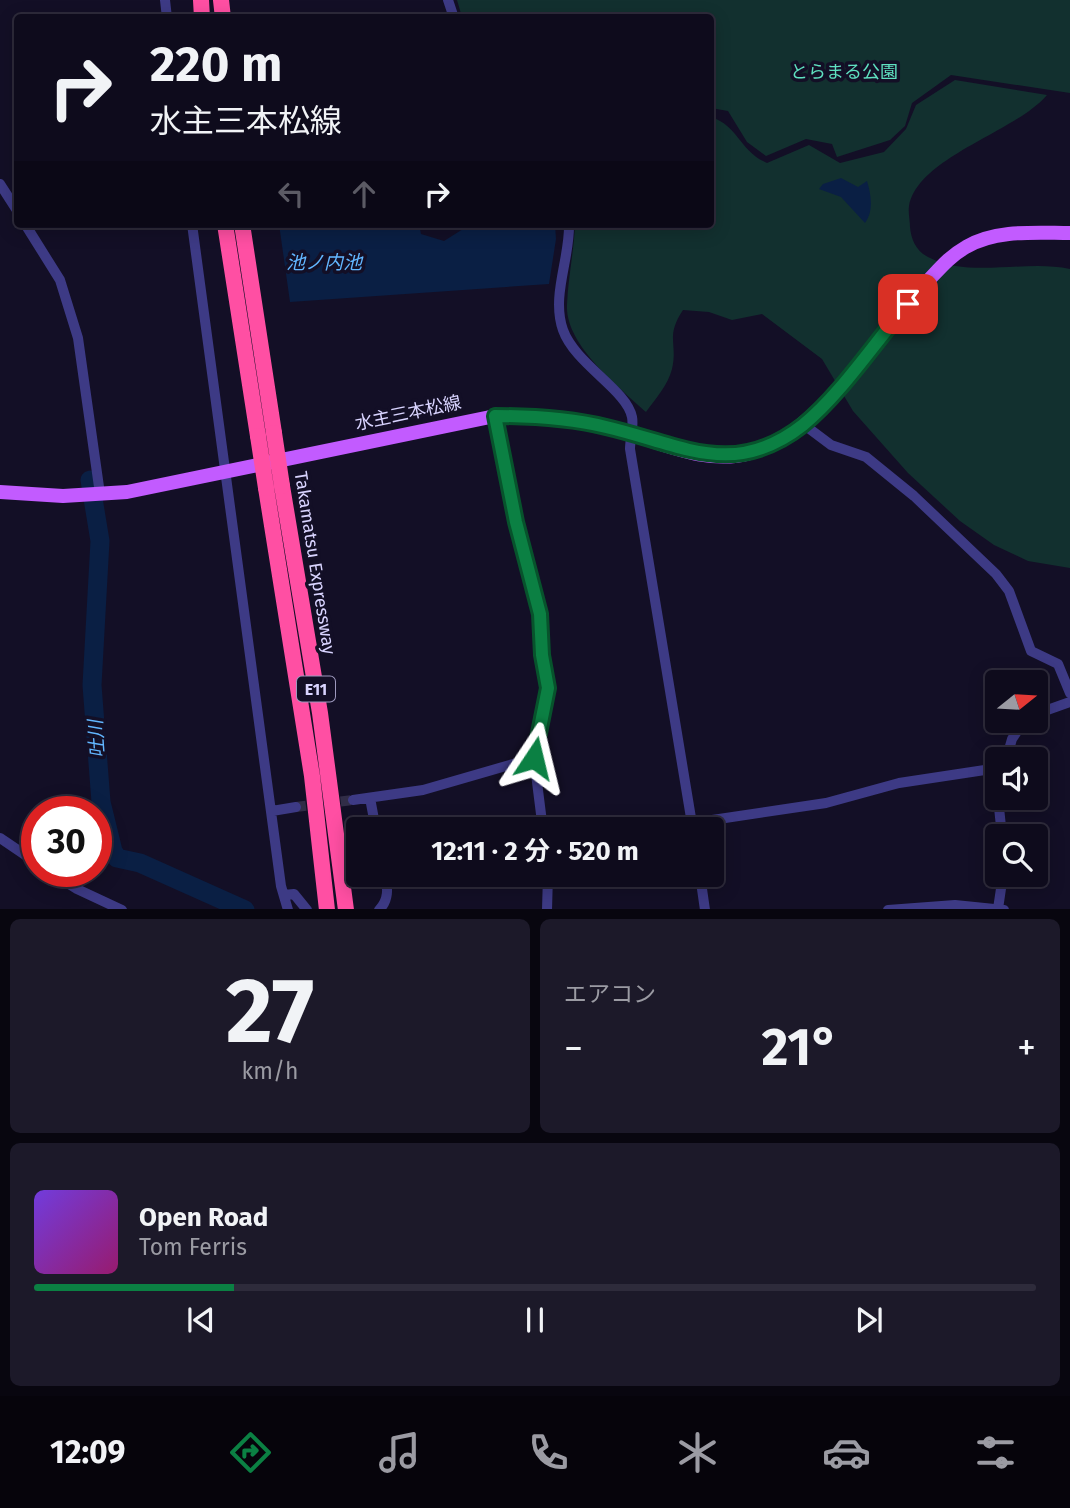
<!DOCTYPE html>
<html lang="ja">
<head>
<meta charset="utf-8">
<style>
  :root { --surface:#0e0b1c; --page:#1c1929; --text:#f1f3f6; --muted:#9b9ba3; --line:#2e2b3b; --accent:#0b8043 }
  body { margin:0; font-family:"Fira Sans","Noto Sans JP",sans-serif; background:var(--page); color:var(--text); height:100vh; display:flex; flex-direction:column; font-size:26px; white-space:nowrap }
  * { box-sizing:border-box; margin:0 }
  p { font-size:23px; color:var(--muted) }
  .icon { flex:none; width:38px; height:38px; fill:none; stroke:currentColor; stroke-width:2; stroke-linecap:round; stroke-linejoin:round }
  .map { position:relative; height:909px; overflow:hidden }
  .side { display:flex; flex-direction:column; gap:10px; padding:10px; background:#08060f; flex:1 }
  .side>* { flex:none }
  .guide { position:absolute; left:14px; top:14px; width:700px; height:214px; border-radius:7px; box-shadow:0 4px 18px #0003,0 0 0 2px var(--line); background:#0e0b1c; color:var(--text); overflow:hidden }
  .needle { width:46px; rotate:72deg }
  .controls { position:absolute; left:985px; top:670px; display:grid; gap:14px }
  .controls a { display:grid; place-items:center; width:63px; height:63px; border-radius:7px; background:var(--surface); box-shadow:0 4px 18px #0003,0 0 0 2px var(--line); font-size:35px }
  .speed { position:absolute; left:21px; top:796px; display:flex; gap:14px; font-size:35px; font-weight:700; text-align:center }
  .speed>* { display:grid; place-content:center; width:91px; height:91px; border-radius:50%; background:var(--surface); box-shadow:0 4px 18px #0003,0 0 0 2px var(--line); line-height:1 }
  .speed .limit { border:10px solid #d22; background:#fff; color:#111 }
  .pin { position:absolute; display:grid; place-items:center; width:60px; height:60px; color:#fff; margin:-30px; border-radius:14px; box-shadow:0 4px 10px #0006 }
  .me { position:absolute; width:77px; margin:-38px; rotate:10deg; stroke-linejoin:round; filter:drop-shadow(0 0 5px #0008) }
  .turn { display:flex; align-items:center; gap:24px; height:147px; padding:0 21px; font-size:32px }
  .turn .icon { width:91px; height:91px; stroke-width:2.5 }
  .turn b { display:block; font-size:49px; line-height:60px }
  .lanes { display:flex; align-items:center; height:66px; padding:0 21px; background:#0003; justify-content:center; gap:35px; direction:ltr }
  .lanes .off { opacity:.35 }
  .big { font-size:52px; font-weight:700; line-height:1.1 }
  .side .card { flex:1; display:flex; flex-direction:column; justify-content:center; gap:10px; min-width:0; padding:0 24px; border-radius:10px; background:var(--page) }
  .side .dial { align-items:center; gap:0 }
  .dial b { font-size:91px; line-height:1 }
  .song { display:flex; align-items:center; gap:21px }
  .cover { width:84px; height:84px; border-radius:10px; background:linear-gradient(135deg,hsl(260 70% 55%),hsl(320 70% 35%)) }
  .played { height:7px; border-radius:4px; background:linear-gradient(90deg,var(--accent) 20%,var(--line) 20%) }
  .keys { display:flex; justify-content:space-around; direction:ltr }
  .heat { display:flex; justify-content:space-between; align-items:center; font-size:38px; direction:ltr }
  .side .tiles { flex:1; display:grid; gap:10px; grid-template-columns:1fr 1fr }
  .card:last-child { grid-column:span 2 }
  .trip { position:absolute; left:346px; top:817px; width:378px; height:70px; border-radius:7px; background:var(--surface); box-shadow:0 4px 18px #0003,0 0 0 2px var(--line); font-weight:700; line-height:70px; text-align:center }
  .menu { display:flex; height:112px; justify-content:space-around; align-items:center; background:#06040b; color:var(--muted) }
  .menu .icon { width:49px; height:49px }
  .menu .on { color:var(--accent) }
  .menu b { font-size:32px; color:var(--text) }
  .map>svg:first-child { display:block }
  .green { fill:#12302f }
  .water { fill:#0a1f44 }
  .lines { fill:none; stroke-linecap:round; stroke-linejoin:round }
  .river { stroke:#0a1f44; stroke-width:19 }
  .minor-tunnel { stroke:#312d47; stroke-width:10; stroke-dasharray:10 5; stroke-linecap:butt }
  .minor { stroke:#3d3a85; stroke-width:10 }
  .major { stroke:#c25bff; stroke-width:14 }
  .highway { stroke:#ff4fa3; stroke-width:16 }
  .highway-bridge { stroke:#ff4fa3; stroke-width:16 }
  .route-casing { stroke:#07532c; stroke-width:18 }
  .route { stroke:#0b8043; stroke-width:12 }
  .labels { text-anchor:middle; stroke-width:7; stroke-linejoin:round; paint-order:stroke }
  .shield { fill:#130f26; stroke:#9e99be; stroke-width:2 }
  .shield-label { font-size:16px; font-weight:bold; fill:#d9d4ff }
  .park-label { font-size:18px; fill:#5fe0c0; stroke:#130f26 }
  .street-label { font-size:18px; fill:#d9d4ff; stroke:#130f26 }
  .water-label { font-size:19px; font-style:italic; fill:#62b6ff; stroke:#130f26 }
</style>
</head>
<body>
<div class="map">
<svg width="1070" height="910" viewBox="0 0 1070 910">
  <rect width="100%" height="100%" fill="#130f26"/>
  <path class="green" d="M457 0H1070V93L951 75 912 103 905 126 890 140 837 157 832 144 806 139 766 156 747 142 728 111 711 108 710 18 462 17Z
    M955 80 1047 95C1016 132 918 157 909 206 908 212 910 221 910 227 911 239 916 251 928 257 970 279 1025 259 1070 269V568L1028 561 994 545 960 521 908 473 853 411 822 359 762 314 732 320 709 312 683 310C665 337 678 343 672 369 668 385 656 398 646 412 619 387 565 345 567 305 568 278 574 251 575 224H710L711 117C739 126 739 151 767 163L809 145 840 163 884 152 906 129 916 105Z"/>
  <path class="water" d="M841 178 858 187 867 181C871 194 874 211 865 223L841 197 819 189 823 184Z
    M279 224H419L421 234 444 241 471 224H555L556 239 549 284 290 302Z"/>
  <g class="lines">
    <path class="river" d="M90 480 100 541 92 685 101 802 113 851 117 858 140 863 245 910"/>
    <path class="minor-tunnel" d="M296 807 353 800"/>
    <path class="minor" d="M165 0 167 18
      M448 0 454 18
      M0 184 18 212
      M25 224 60 280 78 338 100 494
      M192 224 281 886 288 910
      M569 224C570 259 551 296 563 330 575 364 627 390 632 417 634 427 630 439 630 449L693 830
      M495 416 516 522 540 614 542 655 548 688 534 758 543 830
      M803 424 831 445 866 457 914 496 996 574 1009 591 1031 651 1058 664 1070 693
      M1036 714 1070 702
      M1006 760 1012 739 1024 721
      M995 769 998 792
      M370 798 376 830
      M998 798 1002 836
      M353 800 423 790 534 758
      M272 811 296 807
      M692 823 826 803 899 783 998 768
      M0 838 37 863
      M50 872 77 889 122 910
      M700 875 705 910
      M284 895 294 894 307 910
      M998 909 1003 875
      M379 910C389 900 388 888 385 875
      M547 910 548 875
      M888 910 955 905 1004 910"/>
    <path class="major" d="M0 492 63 496 127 492 495 416C532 416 568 419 605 427 651 437 702 467 750 453 817 435 877 338 923 286 937 272 948 257 966 247 996 229 1037 233 1070 233"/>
    <path class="highway" d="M201 0 202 18
      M221 0 223 18
      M225 224 258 436
      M242 224 274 433
      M282 486 320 713 346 910
      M266 488 312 776 327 910"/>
    <path class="highway-bridge" d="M274 433 282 486
      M258 436 266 488"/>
  </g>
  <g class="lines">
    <g class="route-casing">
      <path id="route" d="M534 758 548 688 542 655 540 614 516 522 495 416C533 416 569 418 606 427 680 444 733 480 803 425 841 394 875 342 908 304"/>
    </g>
    <use href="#route" class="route"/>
  </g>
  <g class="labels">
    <rect class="shield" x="297" y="676.5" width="38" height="25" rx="5"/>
    <g class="shield-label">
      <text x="316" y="695">E11</text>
    </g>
    <g class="park-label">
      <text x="844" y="78">とらまる公園</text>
    </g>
    <g class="street-label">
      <text transform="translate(408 413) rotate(-12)" y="6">水主三本松線</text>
      <text transform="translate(315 563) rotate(81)" y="6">Takamatsu Expressway</text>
    </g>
    <g class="water-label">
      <text x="324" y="269">池ノ内池</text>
      <text transform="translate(96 739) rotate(-94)" y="7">吐川</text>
    </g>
  </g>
</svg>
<div class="controls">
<a><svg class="needle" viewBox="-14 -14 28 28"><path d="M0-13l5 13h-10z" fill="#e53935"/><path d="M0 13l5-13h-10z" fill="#9b9ba3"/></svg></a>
<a><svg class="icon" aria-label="sound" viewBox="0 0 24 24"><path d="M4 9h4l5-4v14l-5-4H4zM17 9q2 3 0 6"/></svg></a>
<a><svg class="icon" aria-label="search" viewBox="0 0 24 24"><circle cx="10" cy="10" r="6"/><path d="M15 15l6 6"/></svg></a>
</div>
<div class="speed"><div class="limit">30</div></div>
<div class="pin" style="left:908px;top:304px;background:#d93025"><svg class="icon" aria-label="arrive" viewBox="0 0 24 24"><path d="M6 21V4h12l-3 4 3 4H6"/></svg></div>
<svg class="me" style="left:534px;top:758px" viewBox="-20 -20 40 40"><path d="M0-17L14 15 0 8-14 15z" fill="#0b8043" stroke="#fff" stroke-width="4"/></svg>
<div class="trip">12:11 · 2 分 · 520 m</div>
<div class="guide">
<div class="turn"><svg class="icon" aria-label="right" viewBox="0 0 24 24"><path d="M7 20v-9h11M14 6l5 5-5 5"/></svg><div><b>220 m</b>水主三本松線</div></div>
<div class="lanes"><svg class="icon off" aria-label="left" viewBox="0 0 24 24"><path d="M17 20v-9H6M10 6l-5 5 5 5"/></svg><svg class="icon off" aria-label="ahead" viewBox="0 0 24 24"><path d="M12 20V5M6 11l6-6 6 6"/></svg><svg class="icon" aria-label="right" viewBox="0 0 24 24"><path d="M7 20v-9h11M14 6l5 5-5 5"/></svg></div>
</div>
</div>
<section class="side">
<div class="tiles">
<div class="card dial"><b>27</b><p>km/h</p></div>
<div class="card"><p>エアコン</p>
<div class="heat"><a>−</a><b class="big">21°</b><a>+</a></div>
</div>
<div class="card">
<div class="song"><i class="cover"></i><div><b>Open Road</b><p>Tom Ferris</p></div></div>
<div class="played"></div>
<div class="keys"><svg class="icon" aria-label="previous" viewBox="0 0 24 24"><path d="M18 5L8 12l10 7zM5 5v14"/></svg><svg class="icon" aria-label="pause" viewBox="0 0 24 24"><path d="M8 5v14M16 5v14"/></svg><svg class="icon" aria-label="next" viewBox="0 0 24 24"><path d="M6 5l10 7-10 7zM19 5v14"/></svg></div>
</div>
</div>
</section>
<nav class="menu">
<b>12:09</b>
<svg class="icon on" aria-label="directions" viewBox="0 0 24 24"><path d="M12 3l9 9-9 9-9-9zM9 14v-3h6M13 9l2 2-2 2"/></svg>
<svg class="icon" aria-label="music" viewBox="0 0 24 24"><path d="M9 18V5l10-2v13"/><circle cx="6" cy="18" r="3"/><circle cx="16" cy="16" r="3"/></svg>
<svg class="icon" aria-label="phone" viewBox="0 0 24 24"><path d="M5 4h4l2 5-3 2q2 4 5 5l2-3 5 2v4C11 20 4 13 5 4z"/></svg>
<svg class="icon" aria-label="climate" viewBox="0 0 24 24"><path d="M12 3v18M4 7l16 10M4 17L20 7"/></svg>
<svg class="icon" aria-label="car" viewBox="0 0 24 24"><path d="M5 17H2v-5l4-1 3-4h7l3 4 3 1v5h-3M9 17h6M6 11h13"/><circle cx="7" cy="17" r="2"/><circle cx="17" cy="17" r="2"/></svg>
<svg class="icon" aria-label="filters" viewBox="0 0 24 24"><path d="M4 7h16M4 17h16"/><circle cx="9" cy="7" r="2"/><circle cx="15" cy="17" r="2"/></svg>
</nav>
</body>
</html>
